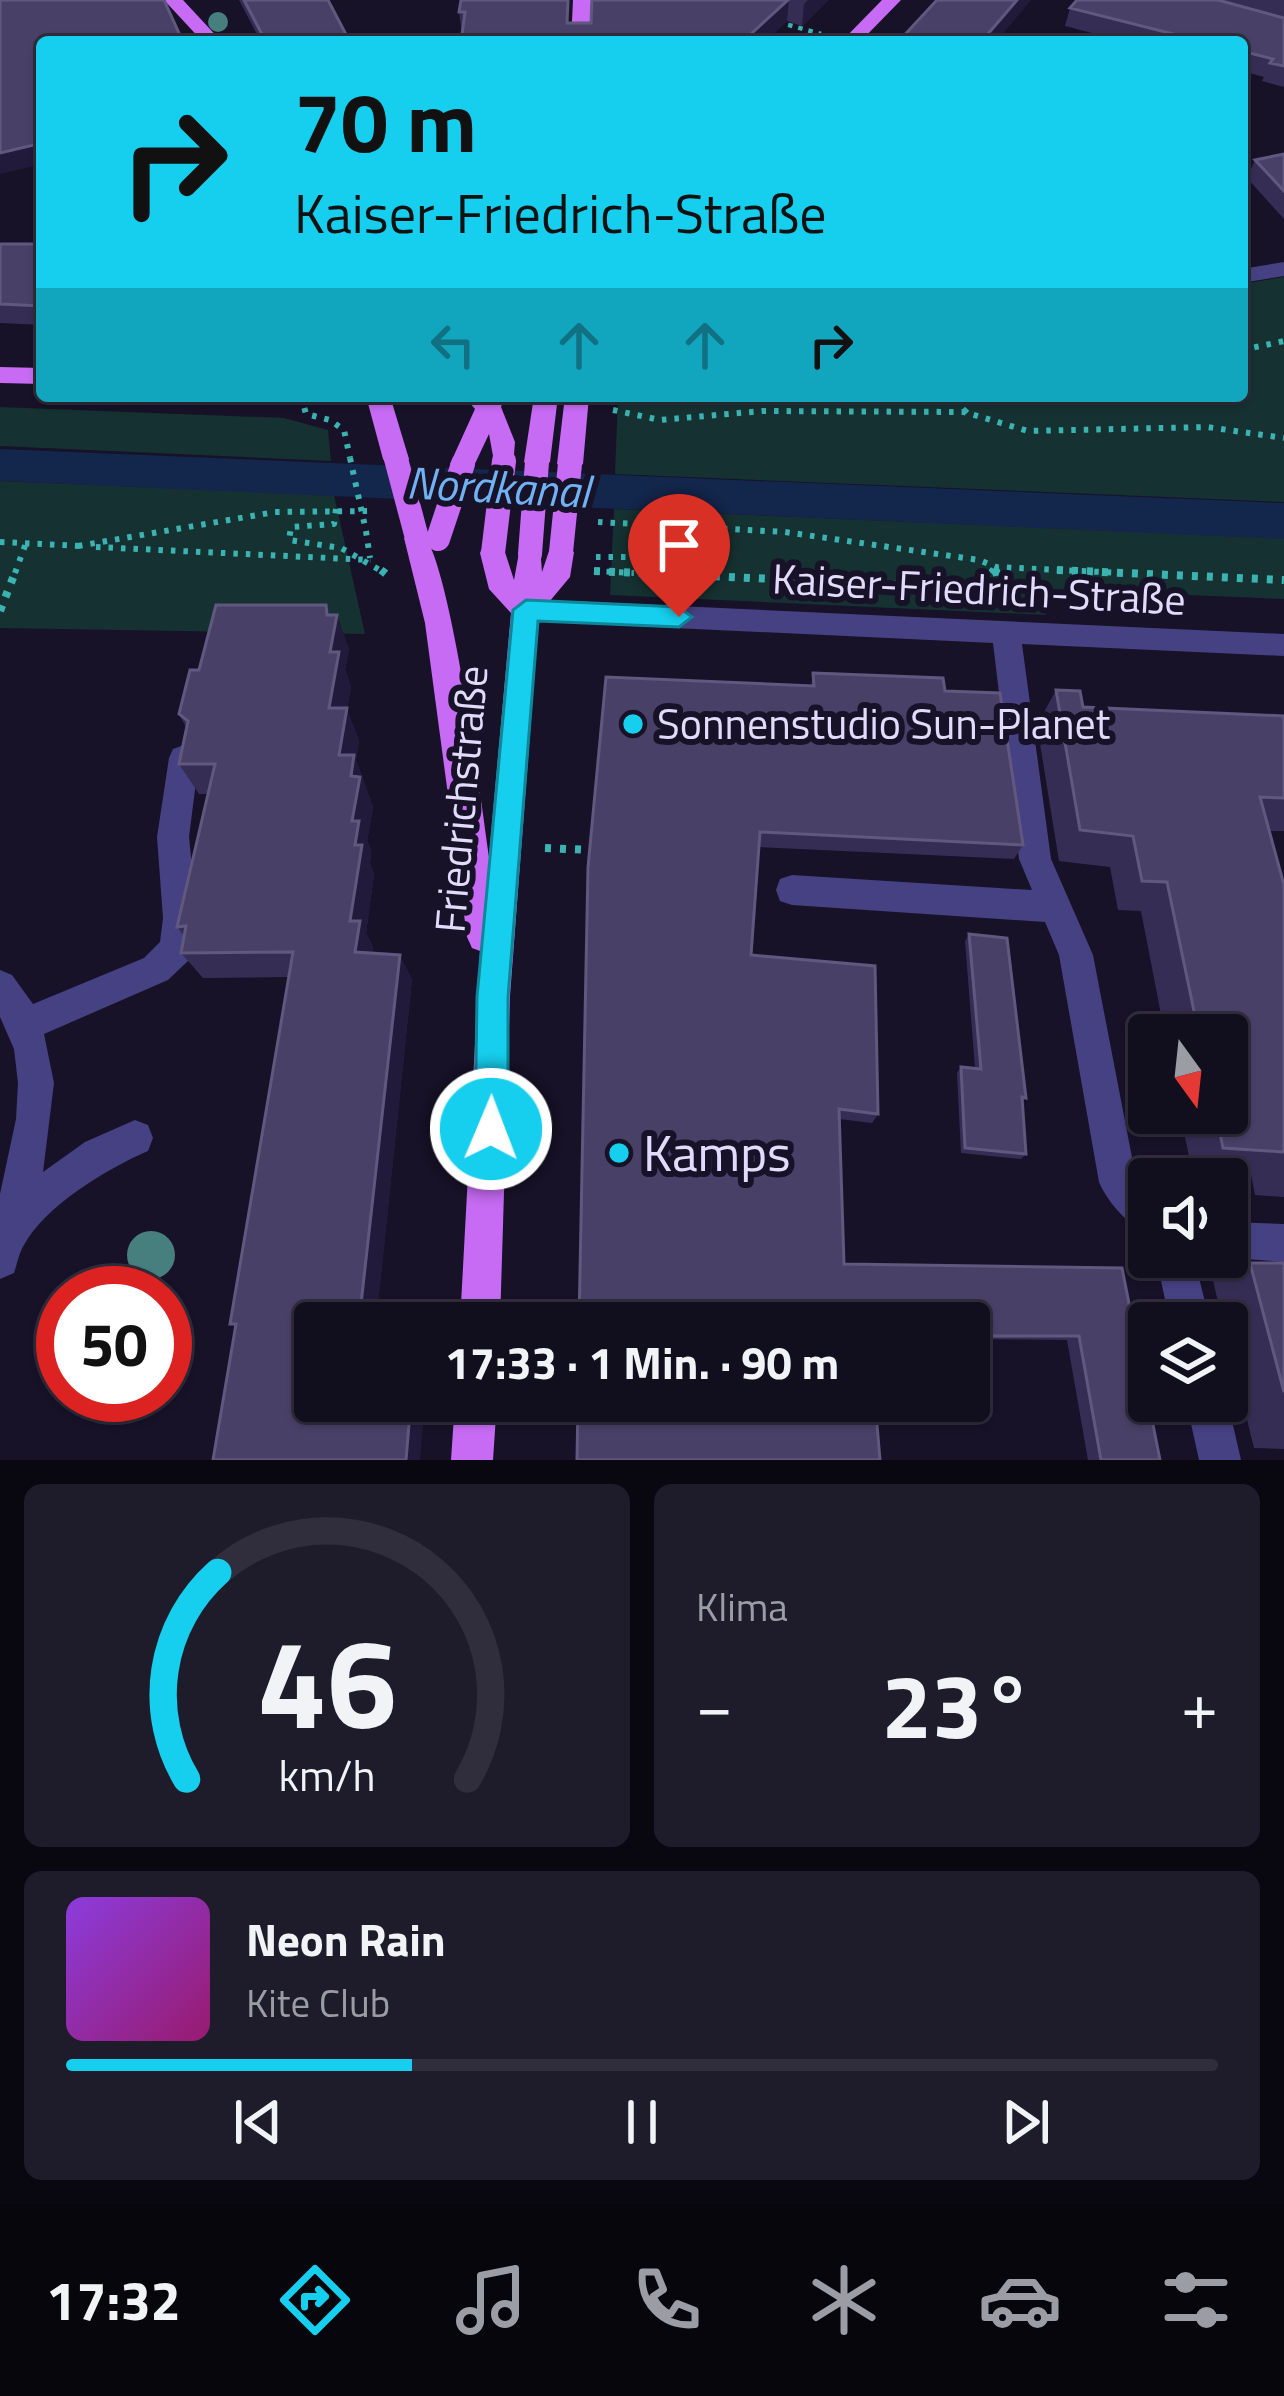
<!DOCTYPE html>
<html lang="de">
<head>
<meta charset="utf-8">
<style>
  :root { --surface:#110e1e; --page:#1e1c2b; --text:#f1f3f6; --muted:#9c9ca4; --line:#302e3c; --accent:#16cfee }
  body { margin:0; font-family:"Titillium Web",sans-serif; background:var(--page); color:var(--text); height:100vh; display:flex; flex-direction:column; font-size:45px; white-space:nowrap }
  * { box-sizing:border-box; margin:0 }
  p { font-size:39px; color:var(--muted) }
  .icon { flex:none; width:66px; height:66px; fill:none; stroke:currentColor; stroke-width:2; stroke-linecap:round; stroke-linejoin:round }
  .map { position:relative; height:1460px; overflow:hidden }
  .panel { display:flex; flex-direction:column; gap:24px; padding:24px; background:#090810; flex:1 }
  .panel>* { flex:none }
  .hud { position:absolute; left:36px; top:36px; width:1212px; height:366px; border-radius:12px; box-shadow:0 3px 9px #0004,0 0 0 3px var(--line); background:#16cfee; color:#111; overflow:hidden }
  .needle { width:78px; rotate:165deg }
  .tools { position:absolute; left:1128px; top:1014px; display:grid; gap:24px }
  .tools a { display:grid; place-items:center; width:120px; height:120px; border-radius:12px; background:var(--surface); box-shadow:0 3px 9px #0004,0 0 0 3px var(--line); font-size:60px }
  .speed { position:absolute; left:36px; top:1266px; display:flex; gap:24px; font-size:60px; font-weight:700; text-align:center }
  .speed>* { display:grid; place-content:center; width:156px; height:156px; border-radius:50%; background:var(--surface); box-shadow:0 3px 9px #0004,0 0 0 3px var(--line); line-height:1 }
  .speed .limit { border:18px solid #d22; background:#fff; color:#111 }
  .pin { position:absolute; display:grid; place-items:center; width:102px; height:102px; color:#fff; margin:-123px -51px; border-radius:50% 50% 50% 0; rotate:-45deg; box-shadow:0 0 12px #0007 }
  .pin .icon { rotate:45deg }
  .me { position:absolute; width:132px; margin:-66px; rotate:1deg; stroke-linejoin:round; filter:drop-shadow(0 0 9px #0008) }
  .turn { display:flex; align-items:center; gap:42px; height:252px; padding:0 60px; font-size:54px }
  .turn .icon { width:156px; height:156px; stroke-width:2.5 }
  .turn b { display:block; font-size:84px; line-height:102px }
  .lanes { display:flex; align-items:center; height:114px; padding:0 60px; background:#0003; justify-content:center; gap:60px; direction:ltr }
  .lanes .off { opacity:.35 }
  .big { font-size:90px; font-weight:700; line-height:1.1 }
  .panel .widget { flex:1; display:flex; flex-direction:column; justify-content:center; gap:18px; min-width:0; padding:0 42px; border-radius:18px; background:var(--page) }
  .panel .dial { align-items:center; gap:0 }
  .dial svg { height:312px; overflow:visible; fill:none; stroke:var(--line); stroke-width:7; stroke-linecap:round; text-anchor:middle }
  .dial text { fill:var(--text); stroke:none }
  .song { display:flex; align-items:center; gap:36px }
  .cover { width:144px; height:144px; border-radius:18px; background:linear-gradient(135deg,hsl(270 70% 55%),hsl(320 70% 35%)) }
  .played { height:12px; border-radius:6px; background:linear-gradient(90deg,var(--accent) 30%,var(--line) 30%) }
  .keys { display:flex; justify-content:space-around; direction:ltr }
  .heat { display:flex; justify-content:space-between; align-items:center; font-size:66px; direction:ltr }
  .panel .tiles { flex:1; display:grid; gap:24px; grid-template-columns:1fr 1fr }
  .widget:last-child { grid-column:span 2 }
  .trip { position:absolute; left:294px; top:1302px; width:696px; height:120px; border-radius:12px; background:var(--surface); box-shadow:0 3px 9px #0004,0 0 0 3px var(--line); font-weight:700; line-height:120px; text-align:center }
  .menu { display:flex; height:192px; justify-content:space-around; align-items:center; background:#07060c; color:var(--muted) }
  .menu .icon { width:84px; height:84px }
  .menu .current { color:var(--accent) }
  .menu b { font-size:54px; color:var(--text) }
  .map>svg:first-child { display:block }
  .green { fill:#163131 }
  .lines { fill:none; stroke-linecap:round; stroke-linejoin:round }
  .canal { fill:#13264b; fill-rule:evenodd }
  .path-far2 { stroke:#3ab3b1; stroke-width:4.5; stroke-dasharray:4.5 6; stroke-linecap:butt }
  .path-far1 { stroke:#3ab3b1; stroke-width:6; stroke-dasharray:4.5 8; stroke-linecap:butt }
  .path { stroke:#3ab3b1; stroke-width:8; stroke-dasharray:6 9; stroke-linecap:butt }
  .minor { fill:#464183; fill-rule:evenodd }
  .major { fill:#c76bf4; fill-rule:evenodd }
  .path-bridge { stroke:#3ab3b1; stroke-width:6; stroke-dasharray:4.5 8; stroke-linecap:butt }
  .major-bridge { stroke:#c76bf4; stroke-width:24 }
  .tree { fill:#467f7d }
  .wall { fill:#362d55 }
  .shaded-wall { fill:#221a3b }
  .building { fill:#484067; stroke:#60587e; stroke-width:3 }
  .route { fill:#16cfee; stroke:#0e879b; stroke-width:3 }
  .poi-dot { fill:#16cfee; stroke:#171228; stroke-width:4.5 }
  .labels { text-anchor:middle; stroke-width:12; stroke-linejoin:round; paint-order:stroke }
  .street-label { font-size:42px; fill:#e1dcfc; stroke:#171228 }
  .poi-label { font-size:42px; fill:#e1dcfc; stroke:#171228; text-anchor:start }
  .water-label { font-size:45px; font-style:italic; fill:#71b2f5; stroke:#171228 }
  .near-poi-label { font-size:51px; fill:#e1dcfc; stroke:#171228; text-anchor:start }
</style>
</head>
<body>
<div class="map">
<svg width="1284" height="1460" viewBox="0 0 1284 1460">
  <rect width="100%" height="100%" fill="#171228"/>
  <path class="green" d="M1284 277V502L615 474 618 396H1242V284Z
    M0 407 284 418 328 430 331 461 0 446Z
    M0 481 334 495 365 634 0 628Z
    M614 509 1284 538V599L1043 589 1046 615 610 595Z"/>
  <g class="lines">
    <path class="canal" d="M0 449 1284 503V539L0 481Z"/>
    <path class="path-far2" d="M778 22 821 34"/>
    <path class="path-far1" d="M1242 350 1284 341
      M301 396 306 414 330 420 344 430 350 458
      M613 410 660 420 762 411 964 412 1028 431 1207 427 1284 438
      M964 412 979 396
      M336 509 334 524 291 527 289 540 341 548 385 573
      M598 522 785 532 979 560 996 567 1123 573
      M366 531 370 558
      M0 542 81 546
      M78 546 275 512 374 511
      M96 547 371 560
      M596 557H636L645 550 648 525
      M996 568 997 573
      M594 571 634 573
      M15 573 26 543
      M991 573 996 567"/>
    <path class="path" d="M381 570 386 574
      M996 570 1001 601
      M1057 570 1284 580
      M594 571 978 588 994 570
      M0 611 16 570
      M545 848 591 850"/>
    <path class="minor" d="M1284 262V276L1242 283V269Z
      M526 599 1284 634V656L1022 644 1051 859 1093 955 1135 1173 1149 1187V1234C1128 1225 1108 1203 1099 1182L1059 955 1045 922 792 905 780 901 776 890 780 879 792 875 1032 890 1019 859 993 643 526 621 512 610Z
      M184 745 195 749 199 758 189 837 197 918 188 961 168 980 44 1034 54 1083 43 1172 85 1142 135 1120 148 1125 153 1138 148 1151C108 1168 45 1206 24 1245 19 1253 17 1264 14 1273L0 1279V1194L16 1119 18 1083 14 1049 0 1017V970L12 975 33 1004 144 958 160 942 163 918 157 837 169 758 173 749Z
      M1227 1222 1284 1224V1262L1219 1257H1227Z
      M1156 1257H1194L1210 1323H1170Z
      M1186 1401 1227 1399 1241 1460H1199Z"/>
    <path class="major" d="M164 0H183L222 42H203Z
      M573 0H591L589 42H571Z
      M882 0H901L860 42H841Z
      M0 367 42 368V384L0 383Z
      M366 396H390L409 459 405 465H387L383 459Z
      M464 396H505L501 407 515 442 513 467H495L489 434 472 470H454L450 464 475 409Z
      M534 396H558L550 462 537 471 524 462Z
      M565 396H589L583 464 570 473 557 464Z
      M417 528C449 538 482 811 489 857L511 613 489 589 480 553 483 546H503L514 580 520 547H540L542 572 551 545 561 542 574 552 570 577 539 614 510 996 500 1323H460L480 951 472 948 467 937 425 623 404 538Z
      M455 1401H497L493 1460H451Z"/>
    <path class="path-bridge" d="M350 458 366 531"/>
    <path class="major-bridge" d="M396 459 417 538
      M438 539 463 464
      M561 552 570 464
      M493 553 504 461
      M530 554 537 462"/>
  </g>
  <g class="tree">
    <circle cx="218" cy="22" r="10"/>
    <circle cx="151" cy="1255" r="24"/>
  </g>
  <path class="wall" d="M239 0H328L350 42H261Z
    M592 0H828L802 26 787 21 764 42H461L462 34 459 12 569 23H591Z
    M1077 0H1284V87L1262 81 1264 77 1242 71V42H1127L1065 26 1070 8Z
    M1284 154V219L1247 178 1255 160Z
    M0 244H42V325L0 323Z
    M326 605 349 649 345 670 351 686 347 710 359 741 356 760 373 807 367 841 371 851 370 863 374 874 366 933 373 947 372 953 412 979 376 1322 235 1326 230 1324 289 977 203 978 181 953 184 936 177 927 208 794H199L179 764 186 727 179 714 199 670Z
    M813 673 945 691 1023 845 1014 859 759 847 751 955 878 1114 872 1123 839 1119 844 1264 1122 1268 1160 1460H1088L1067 1340 969 1339V1323H579L811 686Z
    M1056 690 1083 707 1284 716V831H1269L1284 885V1197L1255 1195 1250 1170 1191 1166 1180 1113H1227V1035H1165L1141 911 1118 910 1110 867 1059 861 1037 725Z
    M969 934 1026 1098 1022 1102 1026 1154 1021 1159 961 1153 957 1073 961 1067 975 1068 965 941Z
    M1250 1263H1284V1449L1254 1448 1227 1338V1323H1223L1212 1276Z"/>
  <path class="shaded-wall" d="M789 0 787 21 764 42H742Z
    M808 0H828L802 26 804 4Z
    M1017 0H1031L996 42H981Z
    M42 143V164L0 174V153Z
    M326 605 334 628 337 615 349 649 345 670 351 686 347 709 359 741 356 760 373 807 367 841 371 851 370 863 374 874 366 933 373 947 369 977 355 952 350 921 355 845 352 821 329 708 330 652Z
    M400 955 412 979 376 1323 359 1322Z
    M411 1401H425L420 1460H406Z"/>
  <path class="building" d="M0 0H164L183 42H42V143L0 153Z
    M244 0H328L350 42H266Z
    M461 0H568L567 23H591L592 0H788L742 42 552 40V42H461L465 12H459Z
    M937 0H1017L981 42H898Z
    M1077 0H1218L1284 18V66L1270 63 1273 59 1242 51V42H1205L1070 8Z
    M1284 154V191L1255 160Z
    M0 244H42V306L0 304Z
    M216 605H326L327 615H337L330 652H339L329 708H347L339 755H354L351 776 360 777 352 821H359L355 845H362L350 921H360L355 952 400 955 359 1322 418 1321V1323H315V1401H411L406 1460H213L236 1324H230L293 952 181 953 186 926 177 927 215 764H179L188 721 179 714 190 670H199Z
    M813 673 943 678 945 691 1000 693 1023 845 760 832 751 955 875 966 878 1114 839 1109 844 1264 1122 1268 1160 1460H1101L1079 1336H969V1323H579L588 867 606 677 814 686Z
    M1056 690 1080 691 1083 707 1284 716V798L1260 797 1284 885V1152L1223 1148 1216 1113H1227V1035H1199L1167 882 1142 881 1133 836 1080 830Z
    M969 934 1007 938 1026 1098 1022 1097 1026 1154 965 1148 961 1067 981 1069Z
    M1250 1263H1284V1392Z
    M578 1401H875L880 1460H577Z"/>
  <path class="route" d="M526 600 679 607 692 617 679 627 538 621 508 997V1129L503 1141 491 1146 480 1141 475 1129 477 997 513 610Z"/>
  <g class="poi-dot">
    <circle cx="633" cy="724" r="12"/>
    <circle cx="619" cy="1153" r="12"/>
  </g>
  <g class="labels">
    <g class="street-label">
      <text transform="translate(979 589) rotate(3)" y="15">Kaiser-Friedrich-Straße</text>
      <text transform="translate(461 799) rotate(-85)" y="15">Friedrichstraße</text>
    </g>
    <g class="poi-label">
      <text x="657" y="739">Sonnenstudio Sun-Planet</text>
    </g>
    <g class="water-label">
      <text transform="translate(498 487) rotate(3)" y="16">Nordkanal</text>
    </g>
    <g class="near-poi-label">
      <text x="643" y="1171">Kamps</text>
    </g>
  </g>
</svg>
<div class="tools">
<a><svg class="needle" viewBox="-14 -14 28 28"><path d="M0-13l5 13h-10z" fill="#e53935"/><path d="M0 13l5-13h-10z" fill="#9c9ca4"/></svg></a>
<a><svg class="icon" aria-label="sound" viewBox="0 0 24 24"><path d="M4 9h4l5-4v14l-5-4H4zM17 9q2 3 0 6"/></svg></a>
<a><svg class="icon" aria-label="layers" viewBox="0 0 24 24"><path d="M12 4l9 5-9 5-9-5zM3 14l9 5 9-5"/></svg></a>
</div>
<div class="speed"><div class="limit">50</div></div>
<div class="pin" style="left:679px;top:617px;background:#d93025"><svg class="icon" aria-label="arrive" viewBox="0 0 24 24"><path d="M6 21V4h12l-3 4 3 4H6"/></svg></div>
<svg class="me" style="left:491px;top:1129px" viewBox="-20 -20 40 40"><circle r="17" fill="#16cfee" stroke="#fff" stroke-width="3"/><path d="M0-11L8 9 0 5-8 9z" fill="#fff"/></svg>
<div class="trip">17:33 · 1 Min. · 90 m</div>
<div class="hud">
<div class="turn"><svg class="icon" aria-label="right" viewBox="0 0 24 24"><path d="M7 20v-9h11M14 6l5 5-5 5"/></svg><div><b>70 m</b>Kaiser-Friedrich-Straße</div></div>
<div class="lanes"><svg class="icon off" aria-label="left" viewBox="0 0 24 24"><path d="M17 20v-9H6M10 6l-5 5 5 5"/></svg><svg class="icon off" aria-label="ahead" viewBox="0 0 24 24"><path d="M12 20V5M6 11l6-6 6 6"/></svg><svg class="icon off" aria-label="ahead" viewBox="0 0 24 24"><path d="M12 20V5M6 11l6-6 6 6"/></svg><svg class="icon" aria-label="right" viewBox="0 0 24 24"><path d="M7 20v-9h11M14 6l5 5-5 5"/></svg></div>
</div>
</div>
<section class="panel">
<div class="tiles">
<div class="widget dial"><svg viewBox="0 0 100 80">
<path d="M14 69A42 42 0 1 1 86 69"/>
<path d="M14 69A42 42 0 0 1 22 16" stroke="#16cfee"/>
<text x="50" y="56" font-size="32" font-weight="700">46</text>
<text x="50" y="72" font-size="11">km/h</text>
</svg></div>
<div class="widget"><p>Klima</p>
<div class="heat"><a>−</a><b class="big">23°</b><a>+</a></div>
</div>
<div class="widget">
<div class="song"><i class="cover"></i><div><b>Neon Rain</b><p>Kite Club</p></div></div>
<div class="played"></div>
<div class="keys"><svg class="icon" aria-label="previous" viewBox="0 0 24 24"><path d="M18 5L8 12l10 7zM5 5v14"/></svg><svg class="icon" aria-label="pause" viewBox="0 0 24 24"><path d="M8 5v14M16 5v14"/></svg><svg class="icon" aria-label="next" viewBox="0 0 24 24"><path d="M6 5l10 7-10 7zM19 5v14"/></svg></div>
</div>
</div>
</section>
<nav class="menu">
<b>17:32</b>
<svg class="icon current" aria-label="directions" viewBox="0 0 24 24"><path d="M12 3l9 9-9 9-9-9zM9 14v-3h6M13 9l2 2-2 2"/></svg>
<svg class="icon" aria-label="music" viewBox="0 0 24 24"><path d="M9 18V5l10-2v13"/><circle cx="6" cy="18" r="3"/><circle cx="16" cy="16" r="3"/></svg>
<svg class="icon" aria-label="phone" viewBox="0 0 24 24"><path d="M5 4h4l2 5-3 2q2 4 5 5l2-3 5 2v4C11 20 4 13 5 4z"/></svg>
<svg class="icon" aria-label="climate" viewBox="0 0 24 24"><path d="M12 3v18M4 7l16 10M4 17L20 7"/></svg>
<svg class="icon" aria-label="car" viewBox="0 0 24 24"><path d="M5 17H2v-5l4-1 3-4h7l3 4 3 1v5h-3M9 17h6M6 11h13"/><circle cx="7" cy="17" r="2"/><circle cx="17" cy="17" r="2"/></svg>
<svg class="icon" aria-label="filters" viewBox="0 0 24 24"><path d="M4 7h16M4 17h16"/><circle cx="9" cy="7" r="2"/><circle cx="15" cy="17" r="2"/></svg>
</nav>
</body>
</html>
